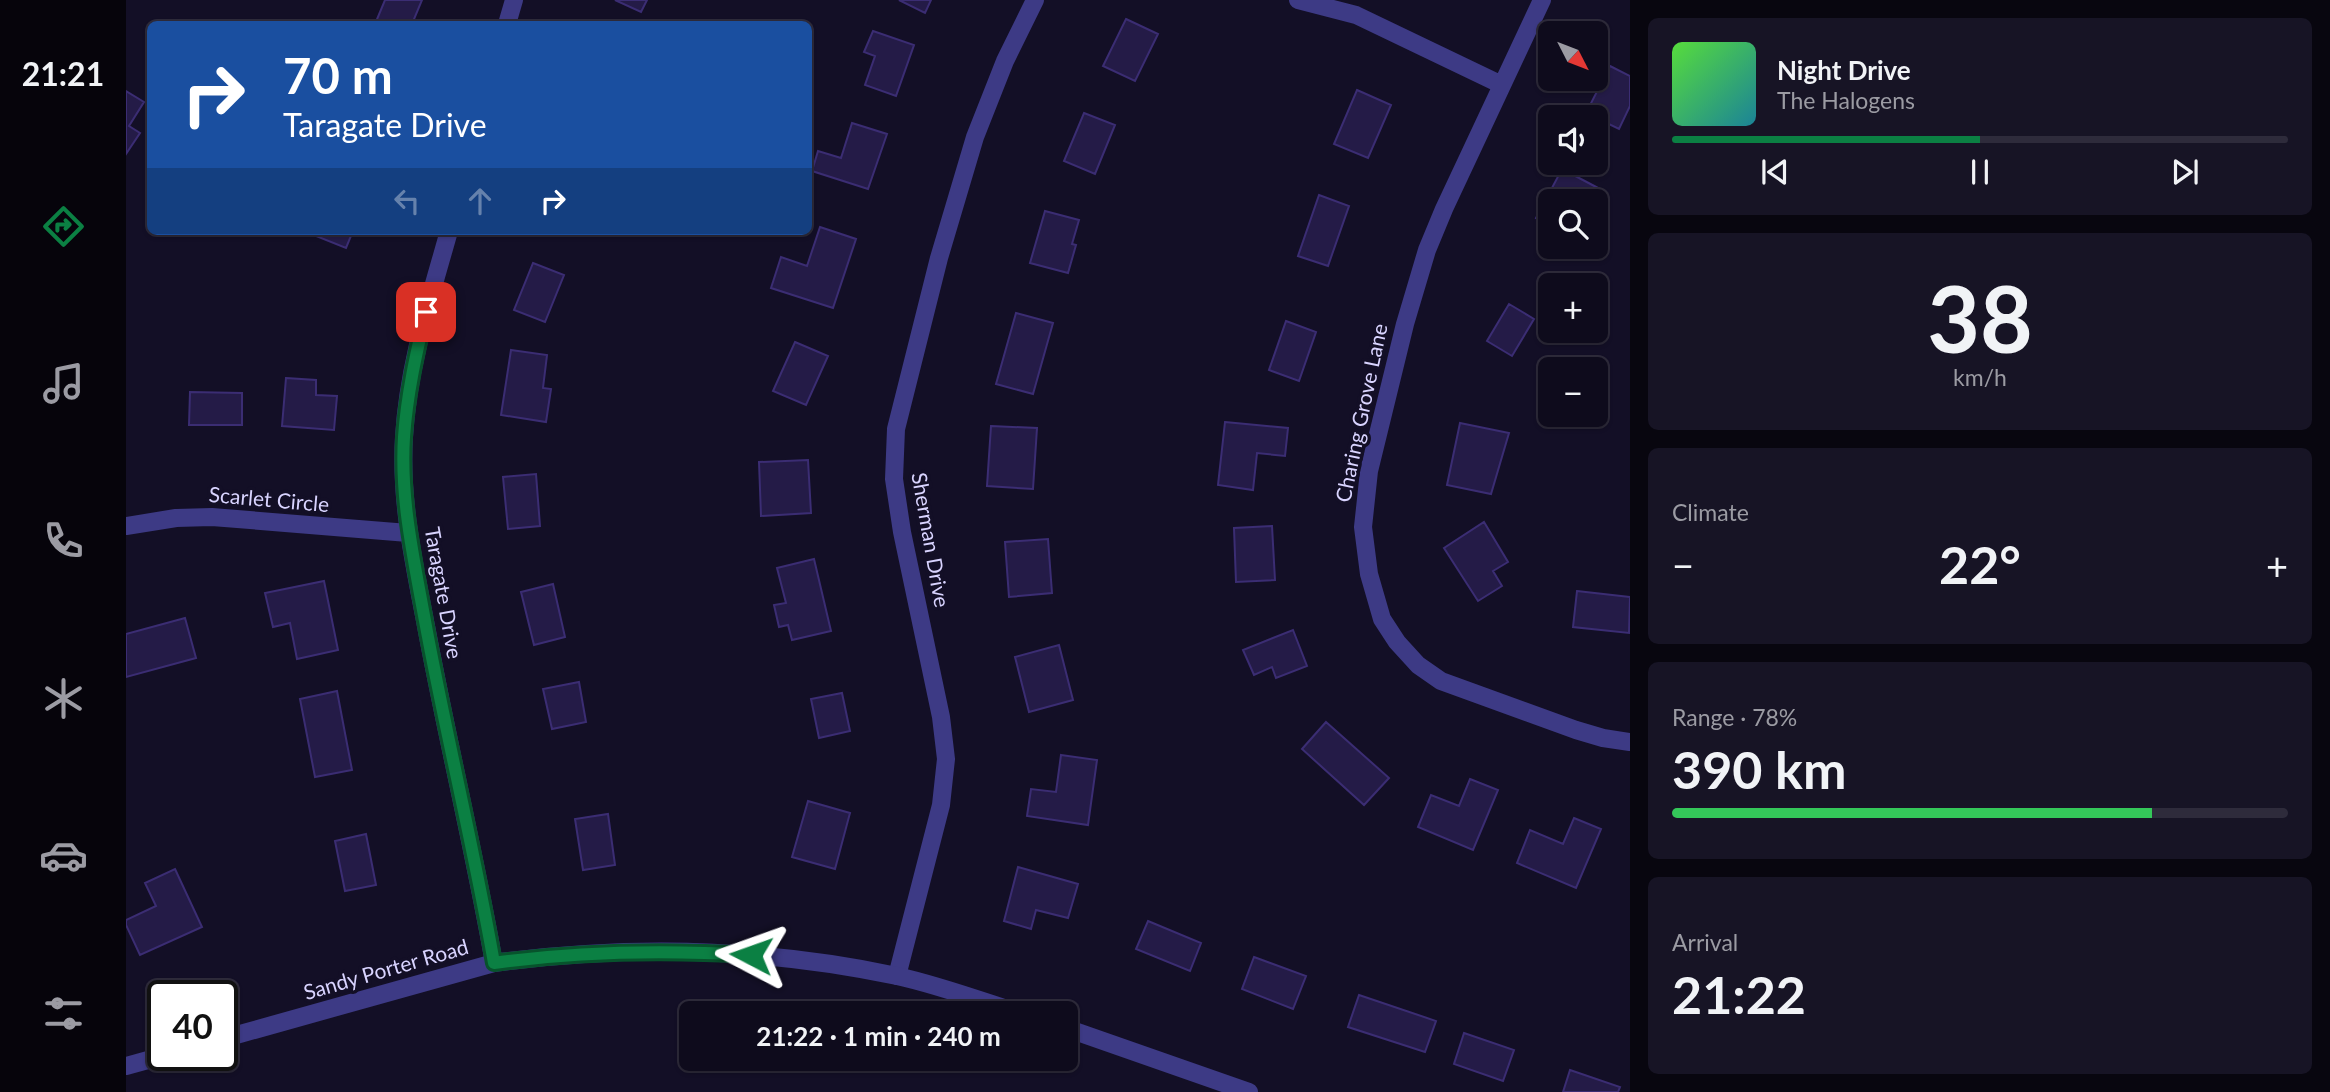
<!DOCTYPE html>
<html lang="en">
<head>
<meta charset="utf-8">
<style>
  :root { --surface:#0e0b1c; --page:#171425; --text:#f1f3f6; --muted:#9b9ba3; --line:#2e2b3b; --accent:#0b8043 }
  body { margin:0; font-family:Lato,sans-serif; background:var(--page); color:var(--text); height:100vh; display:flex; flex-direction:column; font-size:26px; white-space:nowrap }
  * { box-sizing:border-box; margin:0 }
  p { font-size:23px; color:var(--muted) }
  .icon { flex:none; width:38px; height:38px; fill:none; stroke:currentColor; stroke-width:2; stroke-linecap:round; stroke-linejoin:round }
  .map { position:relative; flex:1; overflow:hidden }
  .panel { display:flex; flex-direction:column; gap:18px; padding:18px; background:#08060f; width:700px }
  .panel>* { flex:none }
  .top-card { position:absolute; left:21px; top:21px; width:665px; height:214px; border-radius:10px; box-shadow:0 2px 5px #0004,0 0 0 2px var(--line); background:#1a4fa0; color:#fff; overflow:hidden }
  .needle { width:46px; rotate:132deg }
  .tools { position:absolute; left:1412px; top:21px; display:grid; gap:14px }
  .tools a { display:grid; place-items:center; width:70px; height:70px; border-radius:10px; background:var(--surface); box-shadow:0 2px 5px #0004,0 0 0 2px var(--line); font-size:35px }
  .speed { position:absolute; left:21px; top:980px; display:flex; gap:14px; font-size:35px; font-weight:700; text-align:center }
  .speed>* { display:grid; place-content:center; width:91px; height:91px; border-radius:50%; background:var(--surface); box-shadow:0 2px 5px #0004,0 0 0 2px var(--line); line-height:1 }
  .speed .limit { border:4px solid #111; border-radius:10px; background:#fff; color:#111 }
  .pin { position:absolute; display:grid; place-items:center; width:60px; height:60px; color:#fff; margin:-30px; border-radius:14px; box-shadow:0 4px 10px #0006 }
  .me { position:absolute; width:77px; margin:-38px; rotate:274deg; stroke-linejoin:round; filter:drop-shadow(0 0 5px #0008) }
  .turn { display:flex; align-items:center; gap:24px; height:147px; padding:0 21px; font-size:32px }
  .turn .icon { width:91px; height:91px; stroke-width:2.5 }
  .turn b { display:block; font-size:49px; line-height:60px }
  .lanes { display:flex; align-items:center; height:66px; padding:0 21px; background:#0003; justify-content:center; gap:35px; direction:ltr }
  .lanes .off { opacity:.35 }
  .big { font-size:52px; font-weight:700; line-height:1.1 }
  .panel .tile { flex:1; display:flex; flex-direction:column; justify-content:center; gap:10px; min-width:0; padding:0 24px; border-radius:10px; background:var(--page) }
  .panel .dial { align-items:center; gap:0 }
  .dial b { font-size:91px; line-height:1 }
  .song { display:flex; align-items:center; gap:21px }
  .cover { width:84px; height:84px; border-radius:10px; background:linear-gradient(135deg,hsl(110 70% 55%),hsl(190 70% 35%)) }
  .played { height:7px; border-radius:4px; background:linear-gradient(90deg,var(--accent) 50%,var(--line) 50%) }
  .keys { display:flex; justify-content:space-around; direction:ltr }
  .heat { display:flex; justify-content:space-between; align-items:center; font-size:38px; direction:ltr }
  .charge { height:10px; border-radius:5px; background:linear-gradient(90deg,#34c759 78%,var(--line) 0) }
  .trip { position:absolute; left:553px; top:1001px; width:399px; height:70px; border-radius:10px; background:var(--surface); box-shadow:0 2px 5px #0004,0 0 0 2px var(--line); font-weight:700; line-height:70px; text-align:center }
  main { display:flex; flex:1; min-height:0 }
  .tabs { display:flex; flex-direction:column; width:126px; justify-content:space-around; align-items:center; background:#06040b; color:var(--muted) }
  .tabs .icon { width:49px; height:49px }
  .tabs .current { color:var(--accent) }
  .tabs b { font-size:32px; color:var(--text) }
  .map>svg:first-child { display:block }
  .building { fill:#241b47; stroke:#3b2d73; stroke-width:2 }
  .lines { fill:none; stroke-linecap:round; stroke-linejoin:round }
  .minor { stroke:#3d3a85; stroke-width:18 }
  .tertiary { stroke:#3d3a85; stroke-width:18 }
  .route-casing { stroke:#07532c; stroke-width:18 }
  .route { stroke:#0b8043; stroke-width:12 }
  .labels { text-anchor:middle; stroke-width:7; stroke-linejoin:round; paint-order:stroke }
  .street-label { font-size:21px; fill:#d9d4ff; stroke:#130f26 }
</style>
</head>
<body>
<main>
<nav class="tabs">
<b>21:21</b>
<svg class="icon current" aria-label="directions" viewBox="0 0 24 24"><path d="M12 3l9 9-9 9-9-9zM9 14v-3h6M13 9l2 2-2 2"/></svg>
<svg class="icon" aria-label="music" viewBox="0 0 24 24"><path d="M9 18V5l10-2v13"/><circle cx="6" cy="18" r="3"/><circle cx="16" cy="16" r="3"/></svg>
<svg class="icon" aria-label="phone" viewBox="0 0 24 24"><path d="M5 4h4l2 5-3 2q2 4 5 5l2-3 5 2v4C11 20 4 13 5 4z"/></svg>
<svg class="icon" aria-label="climate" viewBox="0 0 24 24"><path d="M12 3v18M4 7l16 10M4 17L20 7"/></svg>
<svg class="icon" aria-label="car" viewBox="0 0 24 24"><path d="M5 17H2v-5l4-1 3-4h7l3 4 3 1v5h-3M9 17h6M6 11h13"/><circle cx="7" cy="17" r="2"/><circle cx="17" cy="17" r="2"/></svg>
<svg class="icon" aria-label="filters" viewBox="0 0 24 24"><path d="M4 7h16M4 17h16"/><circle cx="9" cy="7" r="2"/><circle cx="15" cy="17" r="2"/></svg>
</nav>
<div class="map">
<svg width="1504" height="1092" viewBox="0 0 1504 1092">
  <rect width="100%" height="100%" fill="#130f26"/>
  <path class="building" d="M259 0H296L286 24H249Z
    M489 0H521L515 12Z
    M773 0H805L799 13Z
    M1000 19 1032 34 1009 81 977 66Z
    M747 31 788 45 770 96 739 85 749 56 738 52Z
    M1484 66 1504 76V106L1493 129 1460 113Z
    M1231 90 1265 105 1242 158 1208 144Z
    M0 91 18 102 3 126 14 133 0 154Z
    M958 113 989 125 969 174 938 161Z
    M726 123 761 134 742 189 686 171 692 151 715 158Z
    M1436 169 1474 189 1467 201H1424V226L1410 218Z
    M1193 195 1223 206 1202 266 1172 256Z
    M919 211 953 220 946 244 950 245 942 273 904 263Z
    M694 227 730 239 707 308 645 288 655 257 681 266Z
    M192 231H227L220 248 190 236Z
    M407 263 438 275 419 322 388 310Z
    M1383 304 1408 319 1386 356 1361 341Z
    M890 313 927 323 907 394 870 384Z
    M1160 321 1190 332 1173 381 1143 370Z
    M669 342 702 356 680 405 647 391Z
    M385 350 421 355 417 388 425 389 420 422 375 415Z
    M160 378 190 380V395L211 396 208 430 156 426Z
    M64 392 116 393V425H63Z
    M1099 422 1162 428 1159 456 1131 453 1127 490 1092 485Z
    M1334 423 1383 433 1365 494 1321 485Z
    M865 426 911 428 907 489 861 486Z
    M682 460 685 513 635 516 633 462Z
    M410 474 414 526 382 529 377 477Z
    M1358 522 1382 562 1367 571 1376 586 1352 601 1318 548Z
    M1146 526 1149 580 1110 582 1108 528Z
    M922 539 926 593 883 597 879 542Z
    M688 559 705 631 666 640 662 625 653 627 648 605 660 603 651 568Z
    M198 581 212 650 171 659 164 623 147 627 139 593Z
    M427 584 439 637 408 645 395 592Z
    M1451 591 1504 597 1503 633 1447 627Z
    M59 618 70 658 0 677V634Z
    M1167 630 1181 666 1150 678 1146 667 1128 675 1117 650Z
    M933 645 947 700 903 712 889 657Z
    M453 682 460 722 426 729 417 689Z
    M211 691 226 770 189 777 174 699Z
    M716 693 724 731 693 738 685 699Z
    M1200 722 1263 778 1238 805 1176 749Z
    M935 755 971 760 962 825 901 816 905 789 930 792Z
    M1344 779 1372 790 1347 850 1292 827 1305 795 1333 806Z
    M682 801 724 813 709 869 666 857Z
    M482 814 489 865 457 870 449 819Z
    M1448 818 1475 829 1450 888 1391 863 1404 830 1437 844Z
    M240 834 250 885 219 891 209 841Z
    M892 867 952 884 942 918 910 910 905 929 878 921Z
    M49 869 76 927 14 955 0 925V920L30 906 19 883Z
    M1022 921 1075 943 1064 971 1010 949Z
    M1128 957 1180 976 1167 1009 1116 989Z
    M1233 995 1310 1021 1299 1052 1222 1027Z
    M1338 1033 1388 1050 1377 1081 1328 1064Z
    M1444 1070 1494 1087 1492 1092H1437Z"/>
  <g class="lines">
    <path class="minor" d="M1172 0 1230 15 1376 85
      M1416 0 1318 209 1301 250 1279 324 1243 471 1237 527 1243 574 1256 619 1271 642 1292 665 1315 681 1450 730 1477 738 1504 742
      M381 24 388 0
      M323 231C304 299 282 366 278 437 274 501 288 563 300 626 321 739 348 850 368 963
      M0 526 50 518 86 517 282 533
      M771 976 815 805 820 759 815 717 776 532 768 479 770 429 813 258 849 137 879 61 909 0"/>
    <path class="tertiary" d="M940 1028 1123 1092
      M96 1039 368 963C501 945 639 948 771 976 812 985 853 1000 893 1013
      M0 1066 40 1055"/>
  </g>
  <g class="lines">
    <g class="route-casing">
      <path id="route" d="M300 312C290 354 281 394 278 437 274 499 288 560 299 621 320 735 348 848 368 963 454 951 539 950 625 955"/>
    </g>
    <use href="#route" class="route"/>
  </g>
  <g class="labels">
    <g class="street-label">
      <text transform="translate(1236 413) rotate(-78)" y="7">Charing Grove Lane</text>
      <text transform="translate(143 500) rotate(5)" y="7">Scarlet Circle</text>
      <text transform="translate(804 540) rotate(80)" y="7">Sherman Drive</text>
      <text transform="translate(317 593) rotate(80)" y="7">Taragate Drive</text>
      <text transform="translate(260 970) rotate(-16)" y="7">Sandy Porter Road</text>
    </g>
  </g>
</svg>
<div class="tools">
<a><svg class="needle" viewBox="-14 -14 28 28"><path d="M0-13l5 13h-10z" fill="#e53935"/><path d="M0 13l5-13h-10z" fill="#9b9ba3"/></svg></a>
<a><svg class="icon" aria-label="sound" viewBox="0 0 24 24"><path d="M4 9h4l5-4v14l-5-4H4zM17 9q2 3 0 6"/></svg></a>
<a><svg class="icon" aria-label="search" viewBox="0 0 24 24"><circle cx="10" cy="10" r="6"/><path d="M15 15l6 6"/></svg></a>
<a>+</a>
<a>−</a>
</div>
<div class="speed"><div class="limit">40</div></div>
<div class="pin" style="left:300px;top:312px;background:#d93025"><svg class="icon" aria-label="arrive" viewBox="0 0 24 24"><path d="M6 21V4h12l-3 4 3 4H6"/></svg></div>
<svg class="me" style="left:625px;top:955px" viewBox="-20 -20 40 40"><path d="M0-17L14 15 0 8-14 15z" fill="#0b8043" stroke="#fff" stroke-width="4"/></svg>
<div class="trip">21:22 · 1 min · 240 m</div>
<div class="top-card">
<div class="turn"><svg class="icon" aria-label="right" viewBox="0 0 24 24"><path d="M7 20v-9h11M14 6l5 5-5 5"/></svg><div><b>70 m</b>Taragate Drive</div></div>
<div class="lanes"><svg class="icon off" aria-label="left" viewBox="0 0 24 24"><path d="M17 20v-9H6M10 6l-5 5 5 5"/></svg><svg class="icon off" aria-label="ahead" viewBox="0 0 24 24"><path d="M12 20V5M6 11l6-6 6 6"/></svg><svg class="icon" aria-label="right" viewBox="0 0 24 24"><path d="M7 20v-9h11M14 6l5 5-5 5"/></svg></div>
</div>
</div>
<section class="panel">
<div class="tile">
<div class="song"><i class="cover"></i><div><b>Night Drive</b><p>The Halogens</p></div></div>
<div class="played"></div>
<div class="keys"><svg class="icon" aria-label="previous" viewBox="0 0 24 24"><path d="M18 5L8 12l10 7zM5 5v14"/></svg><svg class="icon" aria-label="pause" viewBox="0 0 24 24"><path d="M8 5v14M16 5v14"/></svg><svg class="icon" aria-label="next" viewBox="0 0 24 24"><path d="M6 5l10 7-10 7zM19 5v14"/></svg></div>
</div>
<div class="tile dial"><b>38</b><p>km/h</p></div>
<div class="tile"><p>Climate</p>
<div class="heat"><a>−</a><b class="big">22°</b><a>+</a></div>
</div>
<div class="tile"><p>Range · 78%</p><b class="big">390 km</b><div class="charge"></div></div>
<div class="tile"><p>Arrival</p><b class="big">21:22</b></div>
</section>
</main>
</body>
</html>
